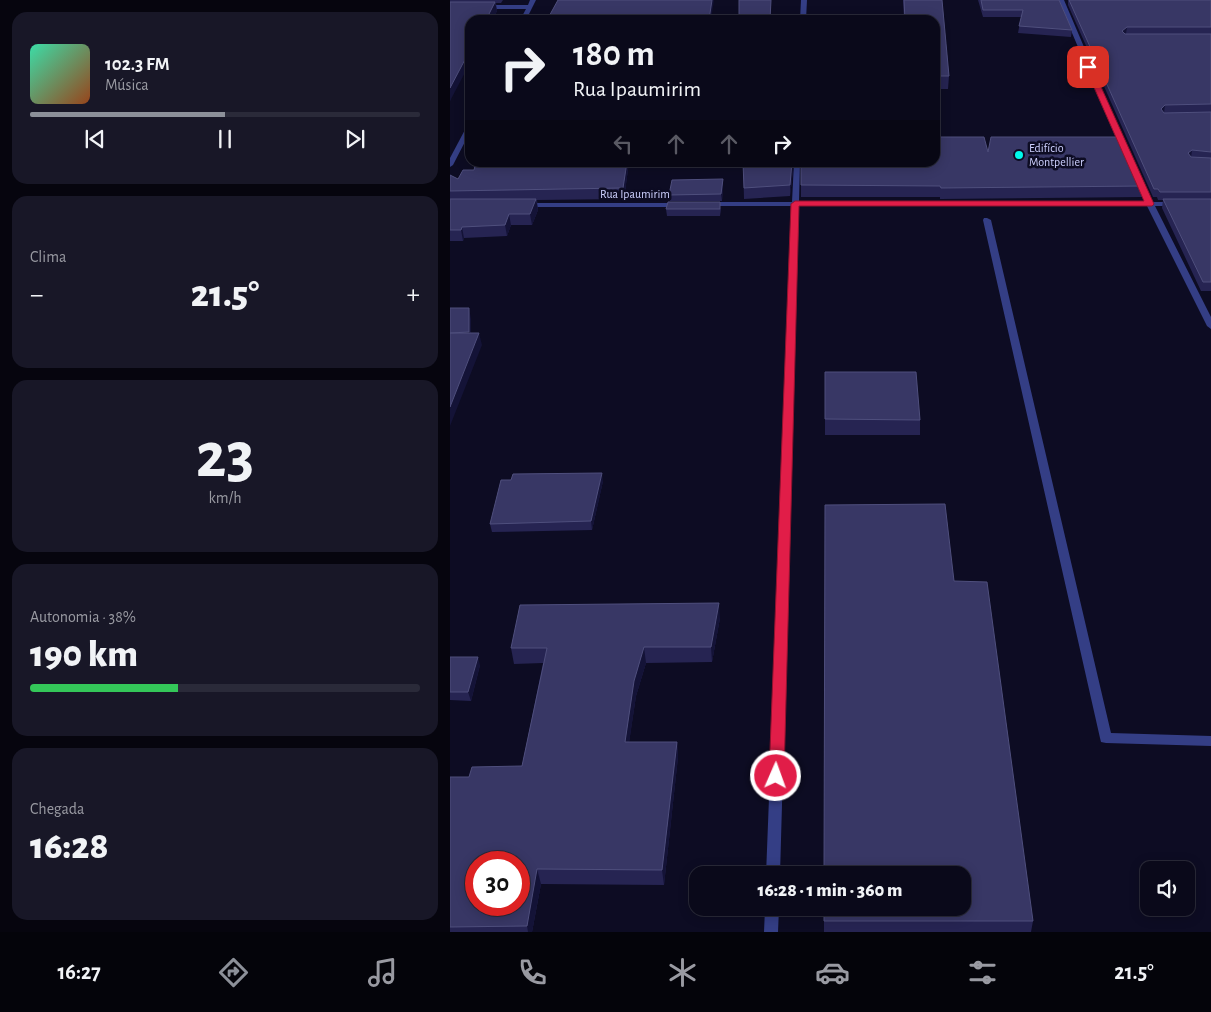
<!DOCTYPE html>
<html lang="pt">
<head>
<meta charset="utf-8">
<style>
  :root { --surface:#0a091a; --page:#181727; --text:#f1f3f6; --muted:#999aa2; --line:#2a2a39; --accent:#8c9099 }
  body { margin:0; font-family:"Alegreya Sans",sans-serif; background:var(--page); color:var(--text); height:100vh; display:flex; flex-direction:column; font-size:19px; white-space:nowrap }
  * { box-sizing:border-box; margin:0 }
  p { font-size:16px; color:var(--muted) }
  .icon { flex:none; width:28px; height:28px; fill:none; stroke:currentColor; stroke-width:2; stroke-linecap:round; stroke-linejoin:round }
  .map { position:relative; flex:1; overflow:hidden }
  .details { display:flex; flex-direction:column; gap:12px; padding:12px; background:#06050e; width:450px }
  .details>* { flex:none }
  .top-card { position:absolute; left:15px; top:15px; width:475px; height:152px; border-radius:15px; box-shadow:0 2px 12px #0003,0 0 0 1px var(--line); background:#0a091a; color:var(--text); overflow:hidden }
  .tools { position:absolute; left:690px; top:861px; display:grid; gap:10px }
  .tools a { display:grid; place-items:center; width:55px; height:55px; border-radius:10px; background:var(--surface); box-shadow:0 2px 12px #0003,0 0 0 1px var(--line); font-size:25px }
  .speed { position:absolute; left:15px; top:851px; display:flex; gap:10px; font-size:25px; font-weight:700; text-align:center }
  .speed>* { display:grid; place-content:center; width:65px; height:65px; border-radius:50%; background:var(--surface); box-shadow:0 2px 12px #0003,0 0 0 1px var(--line); line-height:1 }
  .speed .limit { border:8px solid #d22; background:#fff; color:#111 }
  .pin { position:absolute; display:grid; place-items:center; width:42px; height:42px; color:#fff; margin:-21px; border-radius:10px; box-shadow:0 2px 8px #0006 }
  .me { position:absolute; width:55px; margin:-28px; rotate:2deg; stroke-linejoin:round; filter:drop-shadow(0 0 4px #0008) }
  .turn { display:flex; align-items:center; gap:18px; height:105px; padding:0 25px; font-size:22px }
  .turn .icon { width:65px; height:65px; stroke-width:2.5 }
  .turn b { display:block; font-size:35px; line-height:42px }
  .lanes { display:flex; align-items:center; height:48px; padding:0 25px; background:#0003; justify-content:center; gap:25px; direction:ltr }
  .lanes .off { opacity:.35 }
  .big { font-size:38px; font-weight:800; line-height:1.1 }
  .details .tile { flex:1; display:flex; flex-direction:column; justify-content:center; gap:8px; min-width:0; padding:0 18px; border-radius:15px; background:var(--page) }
  .details .dial { align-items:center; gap:0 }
  .dial b { font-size:65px; line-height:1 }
  .song { display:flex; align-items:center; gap:15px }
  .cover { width:60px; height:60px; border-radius:8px; background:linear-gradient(135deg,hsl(160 70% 55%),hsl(20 70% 35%)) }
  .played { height:5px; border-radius:2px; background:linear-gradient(90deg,var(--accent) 50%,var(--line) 50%) }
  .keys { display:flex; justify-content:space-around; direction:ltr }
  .heat { display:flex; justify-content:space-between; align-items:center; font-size:28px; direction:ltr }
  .charge { height:8px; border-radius:4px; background:linear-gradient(90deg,#34c759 38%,var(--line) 0) }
  .trip { position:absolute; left:239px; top:866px; width:282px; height:50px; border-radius:15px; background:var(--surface); box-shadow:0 2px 12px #0003,0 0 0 1px var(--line); font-weight:800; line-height:50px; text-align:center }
  .tabs { display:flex; height:80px; justify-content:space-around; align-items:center; background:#04040a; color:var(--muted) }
  .tabs .icon { width:35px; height:35px }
  .tabs .active { color:var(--accent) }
  .tabs b { font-size:22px; color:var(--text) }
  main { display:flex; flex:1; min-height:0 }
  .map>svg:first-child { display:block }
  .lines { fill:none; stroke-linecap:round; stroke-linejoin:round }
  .lane { fill:#343e85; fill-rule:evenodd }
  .street { fill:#343e85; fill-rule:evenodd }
  .wall { fill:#262452 }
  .shaded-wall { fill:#141337 }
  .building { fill:#383765; stroke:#4f4f7d; fill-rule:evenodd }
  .route { fill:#e11d48; stroke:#92132f }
  .poi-dot { fill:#00f9eb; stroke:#0d0c23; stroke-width:2 }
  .labels { text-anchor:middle; stroke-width:5; stroke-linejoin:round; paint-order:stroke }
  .far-poi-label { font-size:12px; fill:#ced1ff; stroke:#0d0c23; text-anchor:start }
  .far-street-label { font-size:12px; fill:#ced1ff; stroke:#0d0c23 }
</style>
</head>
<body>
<main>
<section class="details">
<div class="tile">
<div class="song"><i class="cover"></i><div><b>102.3 FM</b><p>Música</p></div></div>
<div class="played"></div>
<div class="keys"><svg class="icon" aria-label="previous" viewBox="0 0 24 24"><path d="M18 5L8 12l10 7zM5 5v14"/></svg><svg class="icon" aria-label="pause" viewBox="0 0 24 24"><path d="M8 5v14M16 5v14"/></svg><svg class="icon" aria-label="next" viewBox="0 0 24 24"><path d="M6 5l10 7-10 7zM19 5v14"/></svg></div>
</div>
<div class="tile"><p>Clima</p>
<div class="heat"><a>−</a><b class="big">21.5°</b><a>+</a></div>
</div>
<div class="tile dial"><b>23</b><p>km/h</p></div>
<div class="tile"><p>Autonomia · 38%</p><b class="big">190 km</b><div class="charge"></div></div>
<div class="tile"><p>Chegada</p><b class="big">16:28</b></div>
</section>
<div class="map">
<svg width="761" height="932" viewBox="0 0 761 932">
  <rect width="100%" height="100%" fill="#0d0c23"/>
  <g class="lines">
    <path class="lane" d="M534 218H537L541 220 661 733 761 736V746L656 743 651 742 650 738 533 220Z"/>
    <path class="street" d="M80 0H86L76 20H70L76 9H34L31 7 34 5H78Z
      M351 0H357L356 20H350Z
      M608 0H614L677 148 676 149 671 148Z
      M20 124V132L3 165 0 167V158L17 126Z
      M344 162H350L349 202H695L683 178 690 176 703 202H724L728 204 724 206H705L761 317V329L757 326 697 206H349L330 875H316L342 206H258L254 204 258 202H342Z
      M70 203H229L233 205 229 207H70Z
      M315 908H329L328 932H314Z"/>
  </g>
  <path class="wall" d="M0 0H53L51 3H46L47 11 42 20H20L0 101Z
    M453 0H492L499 76 498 89H485V20H454Z
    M528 0H609L622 30 621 37 568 33 571 17H533Z
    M618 0H761V291H751L712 208 713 200H708L707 197H703L618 5Z
    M538 152 694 186 692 197 490 199V197H351V185Z
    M179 162 174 199 87 200 88 210 82 225H61L57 236 14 238 13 241H0V175L8 179 24 170Z
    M293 162H344L340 196 294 199Z
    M273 179V186L272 201H220L219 195Z
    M216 209H271L270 216H217Z
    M375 372 470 420V435H375Z
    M153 481 142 530 42 532 40 524Z
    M270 618 262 662 196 663 186 696 179 742H227L228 757 214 885 91 884 82 932H0V777H19L72 766 93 663 64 664 61 648Z
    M0 657 30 665 21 701 0 700Z
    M374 908 583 921 581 932H374Z"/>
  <path class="shaded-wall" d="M262 0H264L261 20H259Z
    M45 2 47 11 42 20H36Z
    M677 27 676 34 671 38 672 31Z
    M20 50V63L0 101V88Z
    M715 105 714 113 711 109Z
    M742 150 741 158 738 153Z
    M177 162H179L174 199 173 188Z
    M342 162H344L340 196V185Z
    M273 179V186L272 201 271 194Z
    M86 199 88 210 82 225 80 214Z
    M59 214 61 225 57 236 55 225Z
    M12 227 14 238 13 241 11 230Z
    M19 308 21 319V343L19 332Z
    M29 333 32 345 0 426V407Z
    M152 473 153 481 142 530 141 521Z
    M269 603 270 618 262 662 261 647Z
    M194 647 196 663 186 696 177 757 175 742 184 681Z
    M28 657 30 665 21 701 18 692Z
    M227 742 228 757 214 885 212 870Z
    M87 869 91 884 82 932H78L77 926Z"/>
  <path class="building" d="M108 0H262L259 20H97Z
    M289 0H321L320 20H289Z
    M454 0H492L499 76H485V20H455Z
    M531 0H609L622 30 569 26 573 10H533Z
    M619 0H761V27H677L672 31 675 34H761V104L715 105 711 109 714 113 761 112V152L742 150 738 153 741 157 761 158V192H710L708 189H704Z
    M0 2H45L36 20H20V50L0 88Z
    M485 137H534L538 152 541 137H671L694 186 491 188 490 186 351 185V162H485Z
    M26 162H177L173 188 0 191V175L8 179 13 170H24Z
    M293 162H342L340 185 294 188Z
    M273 179 271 194 219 195 222 180Z
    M0 199H86L80 214H59L55 225 12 227 11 230H0Z
    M713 199H761V282H753Z
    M218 202H270V209H216Z
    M0 308H19V332L0 333Z
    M0 333H29L0 407Z
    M375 372H466L470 420 375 419Z
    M152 473 141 521 40 524 51 480H61L63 474Z
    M495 504 504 581 537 582 583 921H374V908H512V875H374L375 505Z
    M269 603 261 647H194L184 681 175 742H227L212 870 87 869 77 926 0 927V777H19L22 767 72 766 97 648H61L70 605ZM26 862H69V905H26Z
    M0 657H28L18 692H0Z"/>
  <path class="route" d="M638 65 642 67 704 204 702 206H349L334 776 332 781 326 782 321 781 319 776 341 204 345 201H694L635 67Z"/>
  <circle class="poi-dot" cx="569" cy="155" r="5"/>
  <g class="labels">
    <g class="far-poi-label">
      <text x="579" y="152">Edifício<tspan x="579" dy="14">Montpellier</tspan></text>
    </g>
    <g class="far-street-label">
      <text x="185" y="198">Rua Ipaumirim</text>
    </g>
  </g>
</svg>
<div class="tools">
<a><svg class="icon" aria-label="sound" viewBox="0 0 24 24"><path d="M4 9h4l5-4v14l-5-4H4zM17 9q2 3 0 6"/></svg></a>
</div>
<div class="speed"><div class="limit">30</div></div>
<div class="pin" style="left:638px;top:67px;background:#d93025"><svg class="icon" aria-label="arrive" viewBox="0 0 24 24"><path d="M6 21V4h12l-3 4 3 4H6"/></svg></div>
<svg class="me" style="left:326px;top:776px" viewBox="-20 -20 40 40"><circle r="17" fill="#e11d48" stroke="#fff" stroke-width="3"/><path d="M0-11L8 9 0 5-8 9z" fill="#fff"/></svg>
<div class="trip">16:28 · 1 min · 360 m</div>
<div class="top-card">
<div class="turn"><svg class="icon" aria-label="right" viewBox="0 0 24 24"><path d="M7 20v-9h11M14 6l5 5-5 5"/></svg><div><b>180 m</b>Rua Ipaumirim</div></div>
<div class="lanes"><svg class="icon off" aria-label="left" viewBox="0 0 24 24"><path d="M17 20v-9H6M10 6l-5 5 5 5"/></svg><svg class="icon off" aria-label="ahead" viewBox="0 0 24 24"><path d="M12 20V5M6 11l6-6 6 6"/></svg><svg class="icon off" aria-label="ahead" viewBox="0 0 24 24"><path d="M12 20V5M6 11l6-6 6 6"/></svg><svg class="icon" aria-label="right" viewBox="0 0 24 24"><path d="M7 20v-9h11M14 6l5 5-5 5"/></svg></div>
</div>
</div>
</main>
<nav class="tabs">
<b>16:27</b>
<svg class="icon active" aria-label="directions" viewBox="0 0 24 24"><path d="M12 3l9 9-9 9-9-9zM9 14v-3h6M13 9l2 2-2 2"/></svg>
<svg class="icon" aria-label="music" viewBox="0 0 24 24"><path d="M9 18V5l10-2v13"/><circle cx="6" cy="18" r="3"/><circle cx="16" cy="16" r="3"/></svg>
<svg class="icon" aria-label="phone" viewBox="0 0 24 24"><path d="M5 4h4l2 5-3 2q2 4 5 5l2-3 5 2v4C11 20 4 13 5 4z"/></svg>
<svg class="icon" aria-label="climate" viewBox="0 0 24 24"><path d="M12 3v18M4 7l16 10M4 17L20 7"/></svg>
<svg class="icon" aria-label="car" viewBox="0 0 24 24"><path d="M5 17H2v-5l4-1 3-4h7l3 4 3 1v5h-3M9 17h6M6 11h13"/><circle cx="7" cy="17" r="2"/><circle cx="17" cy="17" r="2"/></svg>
<svg class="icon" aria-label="filters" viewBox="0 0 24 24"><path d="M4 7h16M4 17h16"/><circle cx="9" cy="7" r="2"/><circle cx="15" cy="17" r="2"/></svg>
<b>21.5°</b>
</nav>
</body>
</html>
